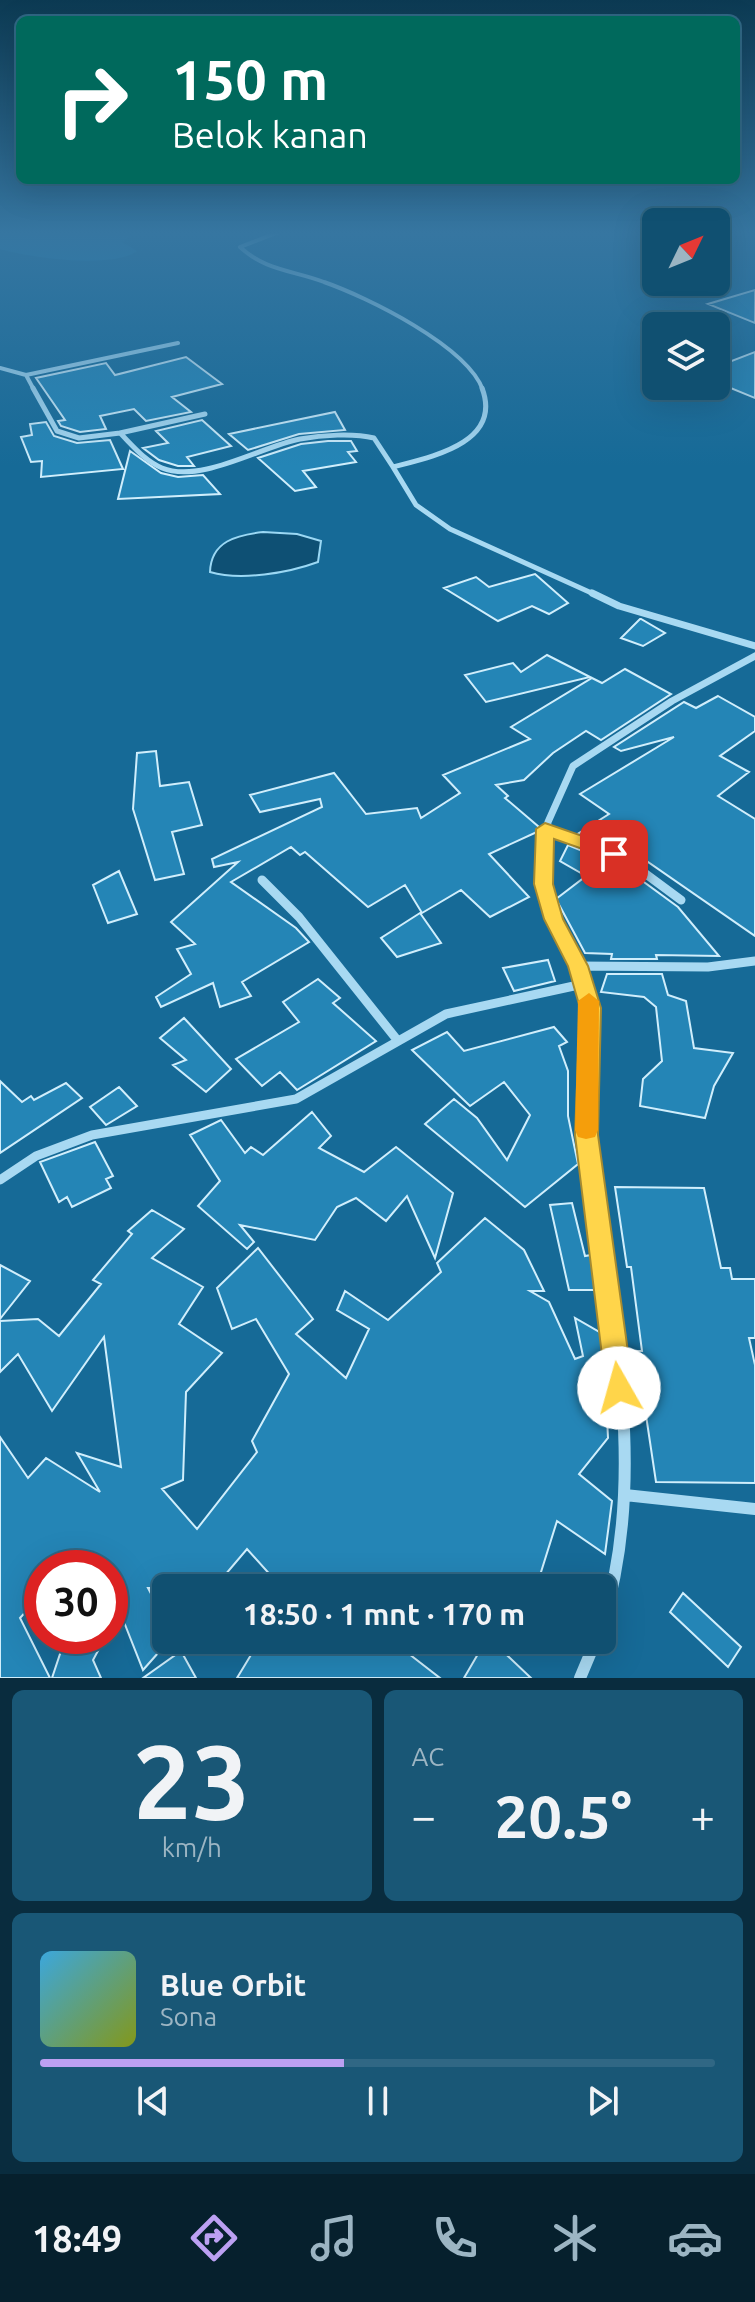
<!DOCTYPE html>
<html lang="id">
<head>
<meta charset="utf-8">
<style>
  :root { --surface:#105071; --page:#195776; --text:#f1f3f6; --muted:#9cb5c3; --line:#306784; --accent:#bca0f2 }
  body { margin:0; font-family:Ubuntu,sans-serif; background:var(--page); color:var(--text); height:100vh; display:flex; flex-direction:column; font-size:30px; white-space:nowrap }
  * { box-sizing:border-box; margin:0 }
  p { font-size:26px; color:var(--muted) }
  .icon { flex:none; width:44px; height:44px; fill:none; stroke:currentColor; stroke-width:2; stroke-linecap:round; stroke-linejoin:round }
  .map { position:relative; height:1678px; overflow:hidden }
  .details { display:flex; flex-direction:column; gap:12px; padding:12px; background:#092c3e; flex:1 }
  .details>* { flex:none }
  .banner { position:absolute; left:16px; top:16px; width:724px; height:168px; border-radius:12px; box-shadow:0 8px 32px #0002,0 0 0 2px var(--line); background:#00695c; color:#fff; overflow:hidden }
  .needle { width:52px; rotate:47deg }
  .fabs { position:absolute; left:642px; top:208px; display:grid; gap:16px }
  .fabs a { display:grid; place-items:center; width:88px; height:88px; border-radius:12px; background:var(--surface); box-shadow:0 8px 32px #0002,0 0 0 2px var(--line); font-size:40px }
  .speed { position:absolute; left:24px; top:1550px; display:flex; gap:16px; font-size:40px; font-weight:700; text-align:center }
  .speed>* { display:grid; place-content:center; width:104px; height:104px; border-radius:50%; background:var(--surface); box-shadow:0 8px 32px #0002,0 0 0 2px var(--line); line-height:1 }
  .speed .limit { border:12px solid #d22; background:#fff; color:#111 }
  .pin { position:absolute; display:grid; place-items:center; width:68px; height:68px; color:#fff; margin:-34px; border-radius:16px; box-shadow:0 4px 12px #0006 }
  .me { position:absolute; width:88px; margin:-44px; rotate:353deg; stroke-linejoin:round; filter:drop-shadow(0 0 6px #0008) }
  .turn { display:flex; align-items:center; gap:28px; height:168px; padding:0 24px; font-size:36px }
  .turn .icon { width:104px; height:104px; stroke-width:2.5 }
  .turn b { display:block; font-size:56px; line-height:68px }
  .big { font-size:60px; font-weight:600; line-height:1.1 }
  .details .card { flex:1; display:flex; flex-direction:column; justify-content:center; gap:12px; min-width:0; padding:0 28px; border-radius:12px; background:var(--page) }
  .details .dial { align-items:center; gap:0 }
  .dial b { font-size:104px; line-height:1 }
  .song { display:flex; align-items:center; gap:24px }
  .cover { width:96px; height:96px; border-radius:12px; background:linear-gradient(135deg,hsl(200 70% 55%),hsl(70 70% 35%)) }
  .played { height:8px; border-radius:4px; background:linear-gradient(90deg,var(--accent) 45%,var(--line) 45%) }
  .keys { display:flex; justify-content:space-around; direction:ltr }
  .heat { display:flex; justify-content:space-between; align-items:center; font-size:44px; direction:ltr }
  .details .tiles { flex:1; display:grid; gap:12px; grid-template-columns:1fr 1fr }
  .card:last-child { grid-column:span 2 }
  .trip { position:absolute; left:152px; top:1574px; width:464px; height:80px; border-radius:12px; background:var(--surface); box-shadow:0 8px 32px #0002,0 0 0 2px var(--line); font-weight:600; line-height:80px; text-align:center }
  .tab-bar { display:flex; height:128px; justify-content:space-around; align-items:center; background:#06202d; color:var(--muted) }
  .tab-bar .icon { width:56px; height:56px }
  .tab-bar .current { color:var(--accent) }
  .tab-bar b { font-size:36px; color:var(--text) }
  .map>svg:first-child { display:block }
  .green { fill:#1e80b1 }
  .water { fill:#0e5074; stroke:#9bd8f4; stroke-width:2 }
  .building { fill:#2485b6; stroke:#d0eefc; stroke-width:2 }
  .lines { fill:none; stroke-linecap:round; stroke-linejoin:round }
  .street-far4 { stroke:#a8d9f2; stroke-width:4 }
  .street-far3 { stroke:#a8d9f2; stroke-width:5 }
  .street-far2 { stroke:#a8d9f2; stroke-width:7 }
  .street-far1 { stroke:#a8d9f2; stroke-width:9 }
  .street { stroke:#a8d9f2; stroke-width:12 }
  .route { fill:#ffd54a; stroke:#a68a30; stroke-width:2 }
  .slow { fill:#f59e0b }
</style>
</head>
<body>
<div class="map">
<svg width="755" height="1678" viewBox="0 0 755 1678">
  <rect width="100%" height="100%" fill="#166a97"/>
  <path class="green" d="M0 232H120L130 237 122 242 137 251C113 269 30 258 0 249Z"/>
  <path class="water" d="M263 532 297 534 321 541 318 562C288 573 241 581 210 572 211 541 237 535 263 532Z"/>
  <path class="building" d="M755 290V323L708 304Z
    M755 352V398L716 382V367Z
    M186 357 222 384 172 397 191 412 146 421 134 409 100 416 106 429 80 432 61 426 58 421 65 420 36 378 106 363 115 375Z
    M335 412 345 430 299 434 248 450 229 434Z
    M202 420 231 446 187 457 194 466H178L159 460 143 448 168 443 156 431Z
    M46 422 54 436 77 443 110 440 123 469 41 477 42 461 31 462 21 437 32 435 30 424Z
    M328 441H351L357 451 348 452 356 462 303 471 316 487 295 491 258 458 301 444Z
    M130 451 161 473 178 477 203 475 220 494 118 499Z
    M535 574 568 603 549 614 532 606 498 621 444 588 476 577 489 587Z
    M640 619H641L665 633 643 646 621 638Z
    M547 655 590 677 486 702 465 675 513 663 521 672Z
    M625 669 671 694 601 740 586 731 553 753 524 780 496 785 508 796 505 798 539 827V831L489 854 529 897 490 917 461 890 422 913 405 885 368 907 305 852 300 855 291 847 231 882 296 928 309 942 242 982 251 996 220 1007 213 983 161 1007 156 997 191 974 177 949 195 944 171 922 238 862 214 867 212 859 322 807 320 799 260 812 250 795 334 773 366 814 417 808 421 818 460 793 443 775 530 739 511 727 592 678 602 683Z
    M718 696 755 717V731L720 756 749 772 718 796 755 819V936L645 860 576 835 609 814 580 794 674 737 621 751 614 747 684 702 696 708Z
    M156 751 160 786 189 782 202 825 172 832 184 874 155 880 133 809 137 753Z
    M568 845 626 869 678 907 719 956 656 955 657 959H611L612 954 585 953 556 899 586 876 560 861Z
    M119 871 137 914 108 923 93 885Z
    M420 913 441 943 397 957 381 938Z
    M548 960 555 981 514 991 503 968Z
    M607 974H662L668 995 686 1001 694 1048 733 1053 714 1086 705 1118 640 1106 643 1079 662 1061 656 1007 644 997 601 992Z
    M318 979 340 998 333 1003 376 1041 297 1090 280 1072 262 1086 236 1059 299 1022 283 1002Z
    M184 1018 231 1069 206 1092 173 1065 186 1060 160 1038Z
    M554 1027 567 1042 559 1046 568 1071V1116L578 1164 525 1207 425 1124 454 1099 477 1118 507 1160 530 1115 504 1082 470 1106 412 1050 447 1032 464 1051Z
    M0 1081 22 1102 31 1096 34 1100 66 1083 82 1098 0 1153Z
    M119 1087 137 1106 106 1125 90 1107Z
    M312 1112 331 1136 319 1148 364 1172 396 1147 453 1193 435 1258 407 1196 386 1221 356 1198 337 1207 315 1240 240 1225 254 1242 247 1249 198 1206 220 1181 190 1135 221 1120 245 1153 251 1147 263 1155Z
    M95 1142 113 1176 106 1179 111 1188 72 1207 67 1197 59 1202 40 1162Z
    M615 1187 704 1188 721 1268H730L732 1279H755V1338H749L755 1365V1483L656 1482 641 1382H630L626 1351H642L631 1267H627Z
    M572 1203 585 1256 591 1255 596 1290H569L550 1205Z
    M152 1210 184 1229 152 1258 203 1287 179 1324 222 1353 186 1392 183 1480 162 1489 197 1529 257 1452 252 1441 289 1374 256 1319 232 1329 217 1288 258 1248 313 1319 296 1334 346 1378 369 1329 337 1310 345 1291 388 1320 441 1272 437 1263 485 1218 524 1250 544 1291H530L549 1302 575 1359 583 1356 575 1318 601 1333 604 1351H608L611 1378 605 1376 608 1438 579 1474 612 1501 605 1554 557 1521 536 1588H282L247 1549 214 1588H148L166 1622V1644L143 1670 120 1612 110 1629V1568H42V1594L20 1618 50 1678H0V1437L28 1478 46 1458 100 1492 77 1453 121 1467 104 1337 52 1411 18 1354 0 1372V1321L38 1319 59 1336 101 1284 93 1280 132 1234 128 1231Z
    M0 1265 30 1281 0 1319Z
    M683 1593 741 1647 728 1667 670 1612Z
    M66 1636H106L93 1660 101 1678H52Z
    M260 1640H391L440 1678H237Z
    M462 1640H491L531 1678H464L478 1654Z
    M181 1651 196 1678H143Z"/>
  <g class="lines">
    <path class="street-far4" d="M279 232 240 247C266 271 292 270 324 282 367 297 467 346 483 390
      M0 368 26 375 34 390
      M26 375 178 343"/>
    <path class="street-far3" d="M33 388 57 431 79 438 120 433C133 446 145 461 162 468 201 484 262 446 300 439 322 435 353 433 374 438L393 467C431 457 503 443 482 388
      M120 433 205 414
      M393 467 416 505 450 529 596 595"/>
    <path class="street-far2" d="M592 593 619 606 755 646
      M545 829 634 865
      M543 865 548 822 573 766 672 701 755 656"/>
    <path class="street-far1" d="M543 863 548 903 590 1006 592 1035 586 1133 598 1217
      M631 863 681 900
      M262 880 299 917 398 1041
      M578 966 708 967 755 961
      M0 1180 36 1156 92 1135 296 1099 446 1014 583 984"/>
    <path class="street" d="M598 1215C619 1352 644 1492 602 1626
      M625 1495 755 1509
      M580 1678 596 1640"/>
  </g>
  <linearGradient id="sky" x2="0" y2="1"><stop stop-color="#0c3a53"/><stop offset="0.5" stop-color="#3676a1"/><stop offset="1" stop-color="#3676a1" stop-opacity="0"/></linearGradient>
  <rect width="755" height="466" fill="url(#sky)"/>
  <path class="route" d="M545 823 620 849 623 854 614 860 554 839 553 884 563 919 588 966 601 1008 598 1135 633 1388 629 1397 619 1401 610 1397 606 1388 575 1135 580 1008 568 966 544 919 534 884 536 829Z"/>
  <path class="slow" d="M589 993 599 1001 598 1130 595 1137 586 1139 578 1137 575 1130 578 1001Z"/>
</svg>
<div class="fabs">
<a><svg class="needle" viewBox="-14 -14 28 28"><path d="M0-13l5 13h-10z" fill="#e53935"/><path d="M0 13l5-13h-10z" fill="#9cb5c3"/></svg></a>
<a><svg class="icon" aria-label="layers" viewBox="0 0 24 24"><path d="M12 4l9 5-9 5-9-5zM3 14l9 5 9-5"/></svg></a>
</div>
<div class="speed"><div class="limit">30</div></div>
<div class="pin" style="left:614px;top:854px;background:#d93025"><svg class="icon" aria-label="arrive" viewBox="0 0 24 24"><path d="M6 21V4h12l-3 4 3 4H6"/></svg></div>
<svg class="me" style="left:619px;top:1388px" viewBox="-20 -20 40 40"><circle r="19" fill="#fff"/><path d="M0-13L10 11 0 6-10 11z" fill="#ffd54a"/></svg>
<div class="trip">18:50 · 1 mnt · 170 m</div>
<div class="banner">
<div class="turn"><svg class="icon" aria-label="right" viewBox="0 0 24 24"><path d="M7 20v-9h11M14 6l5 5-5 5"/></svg><div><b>150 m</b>Belok kanan</div></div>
</div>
</div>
<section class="details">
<div class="tiles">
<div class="card dial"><b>23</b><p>km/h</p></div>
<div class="card"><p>AC</p>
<div class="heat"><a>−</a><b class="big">20.5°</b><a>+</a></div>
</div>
<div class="card">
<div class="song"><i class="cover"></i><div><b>Blue Orbit</b><p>Sona</p></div></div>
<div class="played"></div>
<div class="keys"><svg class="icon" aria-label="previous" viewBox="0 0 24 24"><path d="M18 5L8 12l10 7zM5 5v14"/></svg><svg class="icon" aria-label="pause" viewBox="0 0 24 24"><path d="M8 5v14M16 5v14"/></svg><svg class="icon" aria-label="next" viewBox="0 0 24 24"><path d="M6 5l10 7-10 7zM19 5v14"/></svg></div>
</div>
</div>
</section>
<nav class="tab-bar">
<b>18:49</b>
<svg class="icon current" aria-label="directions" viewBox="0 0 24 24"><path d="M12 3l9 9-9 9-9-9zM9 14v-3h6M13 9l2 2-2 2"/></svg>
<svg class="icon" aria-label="music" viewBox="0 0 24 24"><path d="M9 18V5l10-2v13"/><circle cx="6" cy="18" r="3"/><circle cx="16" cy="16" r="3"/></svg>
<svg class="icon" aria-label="phone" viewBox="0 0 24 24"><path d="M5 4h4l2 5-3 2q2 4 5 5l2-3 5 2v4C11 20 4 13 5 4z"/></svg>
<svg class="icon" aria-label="climate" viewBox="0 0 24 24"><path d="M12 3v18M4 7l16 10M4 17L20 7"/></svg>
<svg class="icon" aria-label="car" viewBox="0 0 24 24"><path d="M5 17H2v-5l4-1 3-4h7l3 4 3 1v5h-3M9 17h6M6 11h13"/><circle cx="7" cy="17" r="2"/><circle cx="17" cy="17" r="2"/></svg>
</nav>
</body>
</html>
